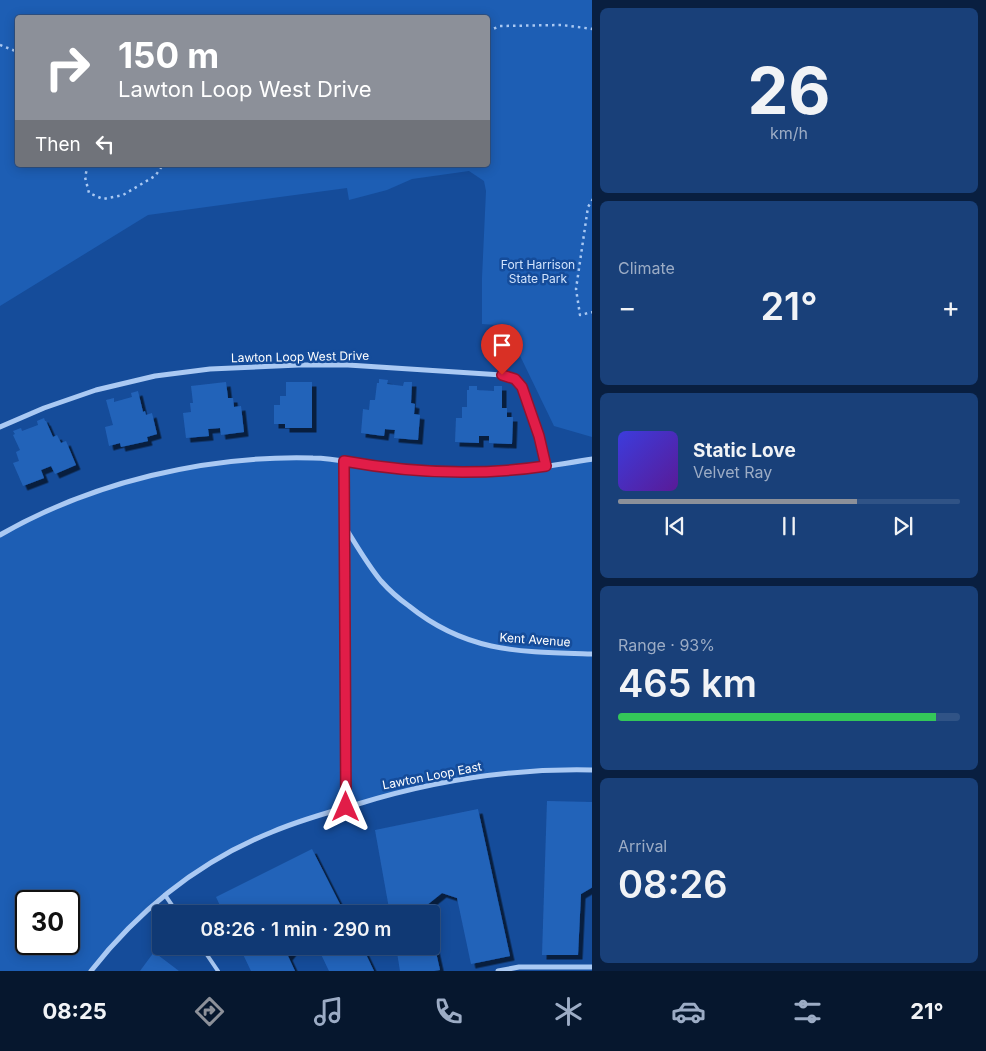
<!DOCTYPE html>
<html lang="en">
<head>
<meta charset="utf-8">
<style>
  :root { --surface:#103974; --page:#194079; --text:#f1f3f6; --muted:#9cacc5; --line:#305386; --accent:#8c9099 }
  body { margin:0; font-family:Inter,sans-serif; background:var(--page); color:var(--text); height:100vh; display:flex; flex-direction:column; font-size:19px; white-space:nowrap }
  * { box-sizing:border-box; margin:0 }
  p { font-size:16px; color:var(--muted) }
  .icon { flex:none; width:28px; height:28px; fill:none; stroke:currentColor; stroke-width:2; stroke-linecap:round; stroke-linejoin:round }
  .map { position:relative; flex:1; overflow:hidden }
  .panel { display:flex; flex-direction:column; gap:8px; padding:8px; background:#091f40; width:394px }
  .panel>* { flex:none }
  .banner { position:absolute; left:15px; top:15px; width:475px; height:152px; border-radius:5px; box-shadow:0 2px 12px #0003,0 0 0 1px var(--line); background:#8c9099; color:#fff; overflow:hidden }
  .speed { position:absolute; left:15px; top:890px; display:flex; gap:10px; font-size:25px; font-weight:700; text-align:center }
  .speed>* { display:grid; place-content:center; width:65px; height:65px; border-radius:50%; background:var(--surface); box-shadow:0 2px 12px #0003,0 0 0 1px var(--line); line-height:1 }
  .speed .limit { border:2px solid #111; border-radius:8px; background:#fff; color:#111 }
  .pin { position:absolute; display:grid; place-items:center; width:42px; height:42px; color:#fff; margin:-51px -21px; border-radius:50% 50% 50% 0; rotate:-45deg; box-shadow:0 0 5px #0007 }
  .pin .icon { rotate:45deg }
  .me { position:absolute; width:55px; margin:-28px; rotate:0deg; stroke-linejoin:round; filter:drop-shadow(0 0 4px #0008) }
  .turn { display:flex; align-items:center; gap:18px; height:105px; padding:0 20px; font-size:22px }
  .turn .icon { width:65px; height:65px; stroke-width:2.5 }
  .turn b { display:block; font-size:35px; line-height:42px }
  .then { display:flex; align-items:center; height:48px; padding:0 20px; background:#0003; gap:10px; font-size:19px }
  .big { font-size:38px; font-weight:600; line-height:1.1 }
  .panel .widget { flex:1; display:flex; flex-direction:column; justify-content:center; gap:8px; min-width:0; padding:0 18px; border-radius:8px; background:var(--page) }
  .panel .dial { align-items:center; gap:0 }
  .dial b { font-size:65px; line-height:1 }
  .song { display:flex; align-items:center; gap:15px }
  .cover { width:60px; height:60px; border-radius:8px; background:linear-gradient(135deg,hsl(240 70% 55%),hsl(270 70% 35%)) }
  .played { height:5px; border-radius:2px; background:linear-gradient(90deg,var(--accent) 70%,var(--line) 70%) }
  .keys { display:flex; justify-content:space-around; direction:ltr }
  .heat { display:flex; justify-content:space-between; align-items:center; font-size:28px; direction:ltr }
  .charge { height:8px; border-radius:4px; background:linear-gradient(90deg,#34c759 93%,var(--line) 0) }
  .trip { position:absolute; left:152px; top:905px; width:288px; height:50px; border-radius:5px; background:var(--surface); box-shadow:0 2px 12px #0003,0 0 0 1px var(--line); font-weight:600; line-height:50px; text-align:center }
  .dock { display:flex; height:80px; justify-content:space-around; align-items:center; background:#06172e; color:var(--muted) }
  .dock .icon { width:35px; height:35px }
  .dock .current { color:var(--accent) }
  .dock b { font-size:22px; color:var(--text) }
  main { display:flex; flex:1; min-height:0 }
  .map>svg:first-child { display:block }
  .green { fill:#1d5eb4; fill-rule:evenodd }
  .building { fill:#2363b9; filter:url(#shadow) }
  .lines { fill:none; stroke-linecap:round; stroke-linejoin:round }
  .path { stroke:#aac9f3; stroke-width:2.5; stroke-dasharray:2.5 4; stroke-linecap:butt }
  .lane { stroke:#aac9f3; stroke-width:4 }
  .street { stroke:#aac9f3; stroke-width:5 }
  .route-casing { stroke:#92132f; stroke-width:12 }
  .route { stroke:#e11d48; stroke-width:9 }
  .labels { text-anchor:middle; stroke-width:5; stroke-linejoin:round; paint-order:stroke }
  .park-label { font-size:12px; fill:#d2e4fd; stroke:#154c9a }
  .street-label { font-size:12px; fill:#fff; stroke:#154c9a }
</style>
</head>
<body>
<main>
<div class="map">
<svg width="593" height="971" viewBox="0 0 593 971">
  <defs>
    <filter id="shadow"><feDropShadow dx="4.5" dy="4.5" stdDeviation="0" flood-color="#0009"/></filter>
  </defs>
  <rect width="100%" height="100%" fill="#154c9a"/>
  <path class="green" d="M0 0H592V437L554 426 510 335 497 325 482 324V278L486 191 484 181 469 171 412 179 387 190 349 200 347 188 148 215 0 306ZM18 18H488V165H18Z
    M296 458 423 471H509L592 459V770L566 769 445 782 314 816 222 856 157 902 91 971H0V535L42 514 128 482 220 463ZM26 901H69V944H26Z"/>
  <path class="building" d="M379 379 388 380 387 384 403 386 404 382H412L411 403 415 404 414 414 420 415 418 440 394 438 395 430 385 429 384 436 361 433 363 409 369 410 370 400H375L377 383H379Z
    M226 382 228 398H233L234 407 241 406 244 432 221 435 220 428 208 429 209 436 186 438 183 413 191 412 190 403H193L191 386Z
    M286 382H312V428H285V424H274V405H280V396H286Z
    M469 386H477V390L494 391V386H502V408H507V417H513L512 444 489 443V436H479V443L455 442 456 418H462V407H467V390H469Z
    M138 391 143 412 145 411 146 415 152 413 157 434 147 437 148 441 121 447 120 443 109 446 105 427 113 425 106 400 114 398V402L132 397 131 393Z
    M44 418 45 421H46L53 437 57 435 61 443 66 441 76 465 55 474 51 466 41 470 44 478 23 486 13 463 19 461 16 452 20 450 13 435 15 434 13 431 21 428 22 431 38 425 37 421Z
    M547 801 593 802V887L581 894 578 955H542Z
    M478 809 510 956 471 964 457 898 442 893 427 905 429 914H390L375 830Z
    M312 849 345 914H224L216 897Z
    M431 930 440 970 434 971H400L396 946H431Z
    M239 946H296L288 956 295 971H251Z
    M317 946H362L374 971H329Z
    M154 952 179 971H140Z"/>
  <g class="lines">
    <path class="path" d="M488 31 500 26 562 25 593 29
      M0 45 18 52
      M88 165 85 177 89 193 103 199 123 195 155 176 163 165
      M593 199 588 207 576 289 580 315 593 312"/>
    <path class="lane" d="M165 895 178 914
      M201 946 218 971"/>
    <path class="street" d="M0 427 44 408 96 390 155 376 210 369 299 365H348L502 375 515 379 523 387 539 435 546 466
      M344 461 346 807
      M345 527C357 546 367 564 381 581 389 590 399 599 409 606 467 653 521 652 593 654
      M0 535C92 482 207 455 313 458 331 458 348 462 366 465 385 467 404 469 422 471 452 473 484 473 513 471 540 468 566 463 593 459
      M91 971C139 910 200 861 272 832 300 820 329 812 358 804 436 780 511 768 593 770
      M498 971 519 967H593"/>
  </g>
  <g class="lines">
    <g class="route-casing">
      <path id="route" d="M346 807 344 461C410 473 479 476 546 466L539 436 522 387 515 379 502 375"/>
    </g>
    <use href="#route" class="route"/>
  </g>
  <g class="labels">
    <g class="park-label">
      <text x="538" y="269">Fort Harrison<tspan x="538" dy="14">State Park</tspan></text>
    </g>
    <g class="street-label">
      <text transform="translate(300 357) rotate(-1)" y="4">Lawton Loop West Drive</text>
      <text transform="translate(535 640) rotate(4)" y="4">Kent Avenue</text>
      <text transform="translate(432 776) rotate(-11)" y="4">Lawton Loop East</text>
    </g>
  </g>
</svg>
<div class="speed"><div class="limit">30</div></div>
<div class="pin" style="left:502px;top:375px;background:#d93025"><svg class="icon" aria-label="arrive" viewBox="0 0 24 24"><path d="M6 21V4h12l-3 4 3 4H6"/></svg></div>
<svg class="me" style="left:346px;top:807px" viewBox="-20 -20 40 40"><path d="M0-17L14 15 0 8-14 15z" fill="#e11d48" stroke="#fff" stroke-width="4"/></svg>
<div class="trip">08:26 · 1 min · 290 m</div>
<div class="banner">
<div class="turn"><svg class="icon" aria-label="right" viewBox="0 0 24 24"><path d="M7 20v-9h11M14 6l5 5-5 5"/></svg><div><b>150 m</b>Lawton Loop West Drive</div></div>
<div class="then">Then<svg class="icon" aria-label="left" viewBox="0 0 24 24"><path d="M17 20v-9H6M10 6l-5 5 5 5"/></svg></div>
</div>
</div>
<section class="panel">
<div class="widget dial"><b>26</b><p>km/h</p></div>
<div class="widget"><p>Climate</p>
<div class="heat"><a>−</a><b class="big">21°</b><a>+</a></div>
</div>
<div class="widget">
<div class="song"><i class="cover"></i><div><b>Static Love</b><p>Velvet Ray</p></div></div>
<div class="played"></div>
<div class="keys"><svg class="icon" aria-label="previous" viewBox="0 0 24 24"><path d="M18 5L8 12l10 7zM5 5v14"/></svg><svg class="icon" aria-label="pause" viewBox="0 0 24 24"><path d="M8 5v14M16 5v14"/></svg><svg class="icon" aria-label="next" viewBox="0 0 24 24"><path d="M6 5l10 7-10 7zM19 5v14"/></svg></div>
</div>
<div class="widget"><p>Range · 93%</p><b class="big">465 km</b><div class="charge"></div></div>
<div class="widget"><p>Arrival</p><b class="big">08:26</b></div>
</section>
</main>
<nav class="dock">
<b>08:25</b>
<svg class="icon current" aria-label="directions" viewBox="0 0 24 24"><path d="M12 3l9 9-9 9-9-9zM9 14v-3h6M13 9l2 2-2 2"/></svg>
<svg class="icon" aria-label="music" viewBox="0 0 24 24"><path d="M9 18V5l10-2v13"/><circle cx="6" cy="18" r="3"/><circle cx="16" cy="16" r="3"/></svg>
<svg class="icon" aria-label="phone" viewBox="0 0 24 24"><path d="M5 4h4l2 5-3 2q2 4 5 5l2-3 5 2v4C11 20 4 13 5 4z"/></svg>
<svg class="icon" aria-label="climate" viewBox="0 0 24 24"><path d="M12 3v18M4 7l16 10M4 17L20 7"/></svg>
<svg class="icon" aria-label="car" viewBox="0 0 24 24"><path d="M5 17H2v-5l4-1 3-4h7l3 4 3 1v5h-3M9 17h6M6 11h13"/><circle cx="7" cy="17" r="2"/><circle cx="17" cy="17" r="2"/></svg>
<svg class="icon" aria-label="filters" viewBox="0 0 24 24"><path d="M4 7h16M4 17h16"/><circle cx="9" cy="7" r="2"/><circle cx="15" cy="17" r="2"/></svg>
<b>21°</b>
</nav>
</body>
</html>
